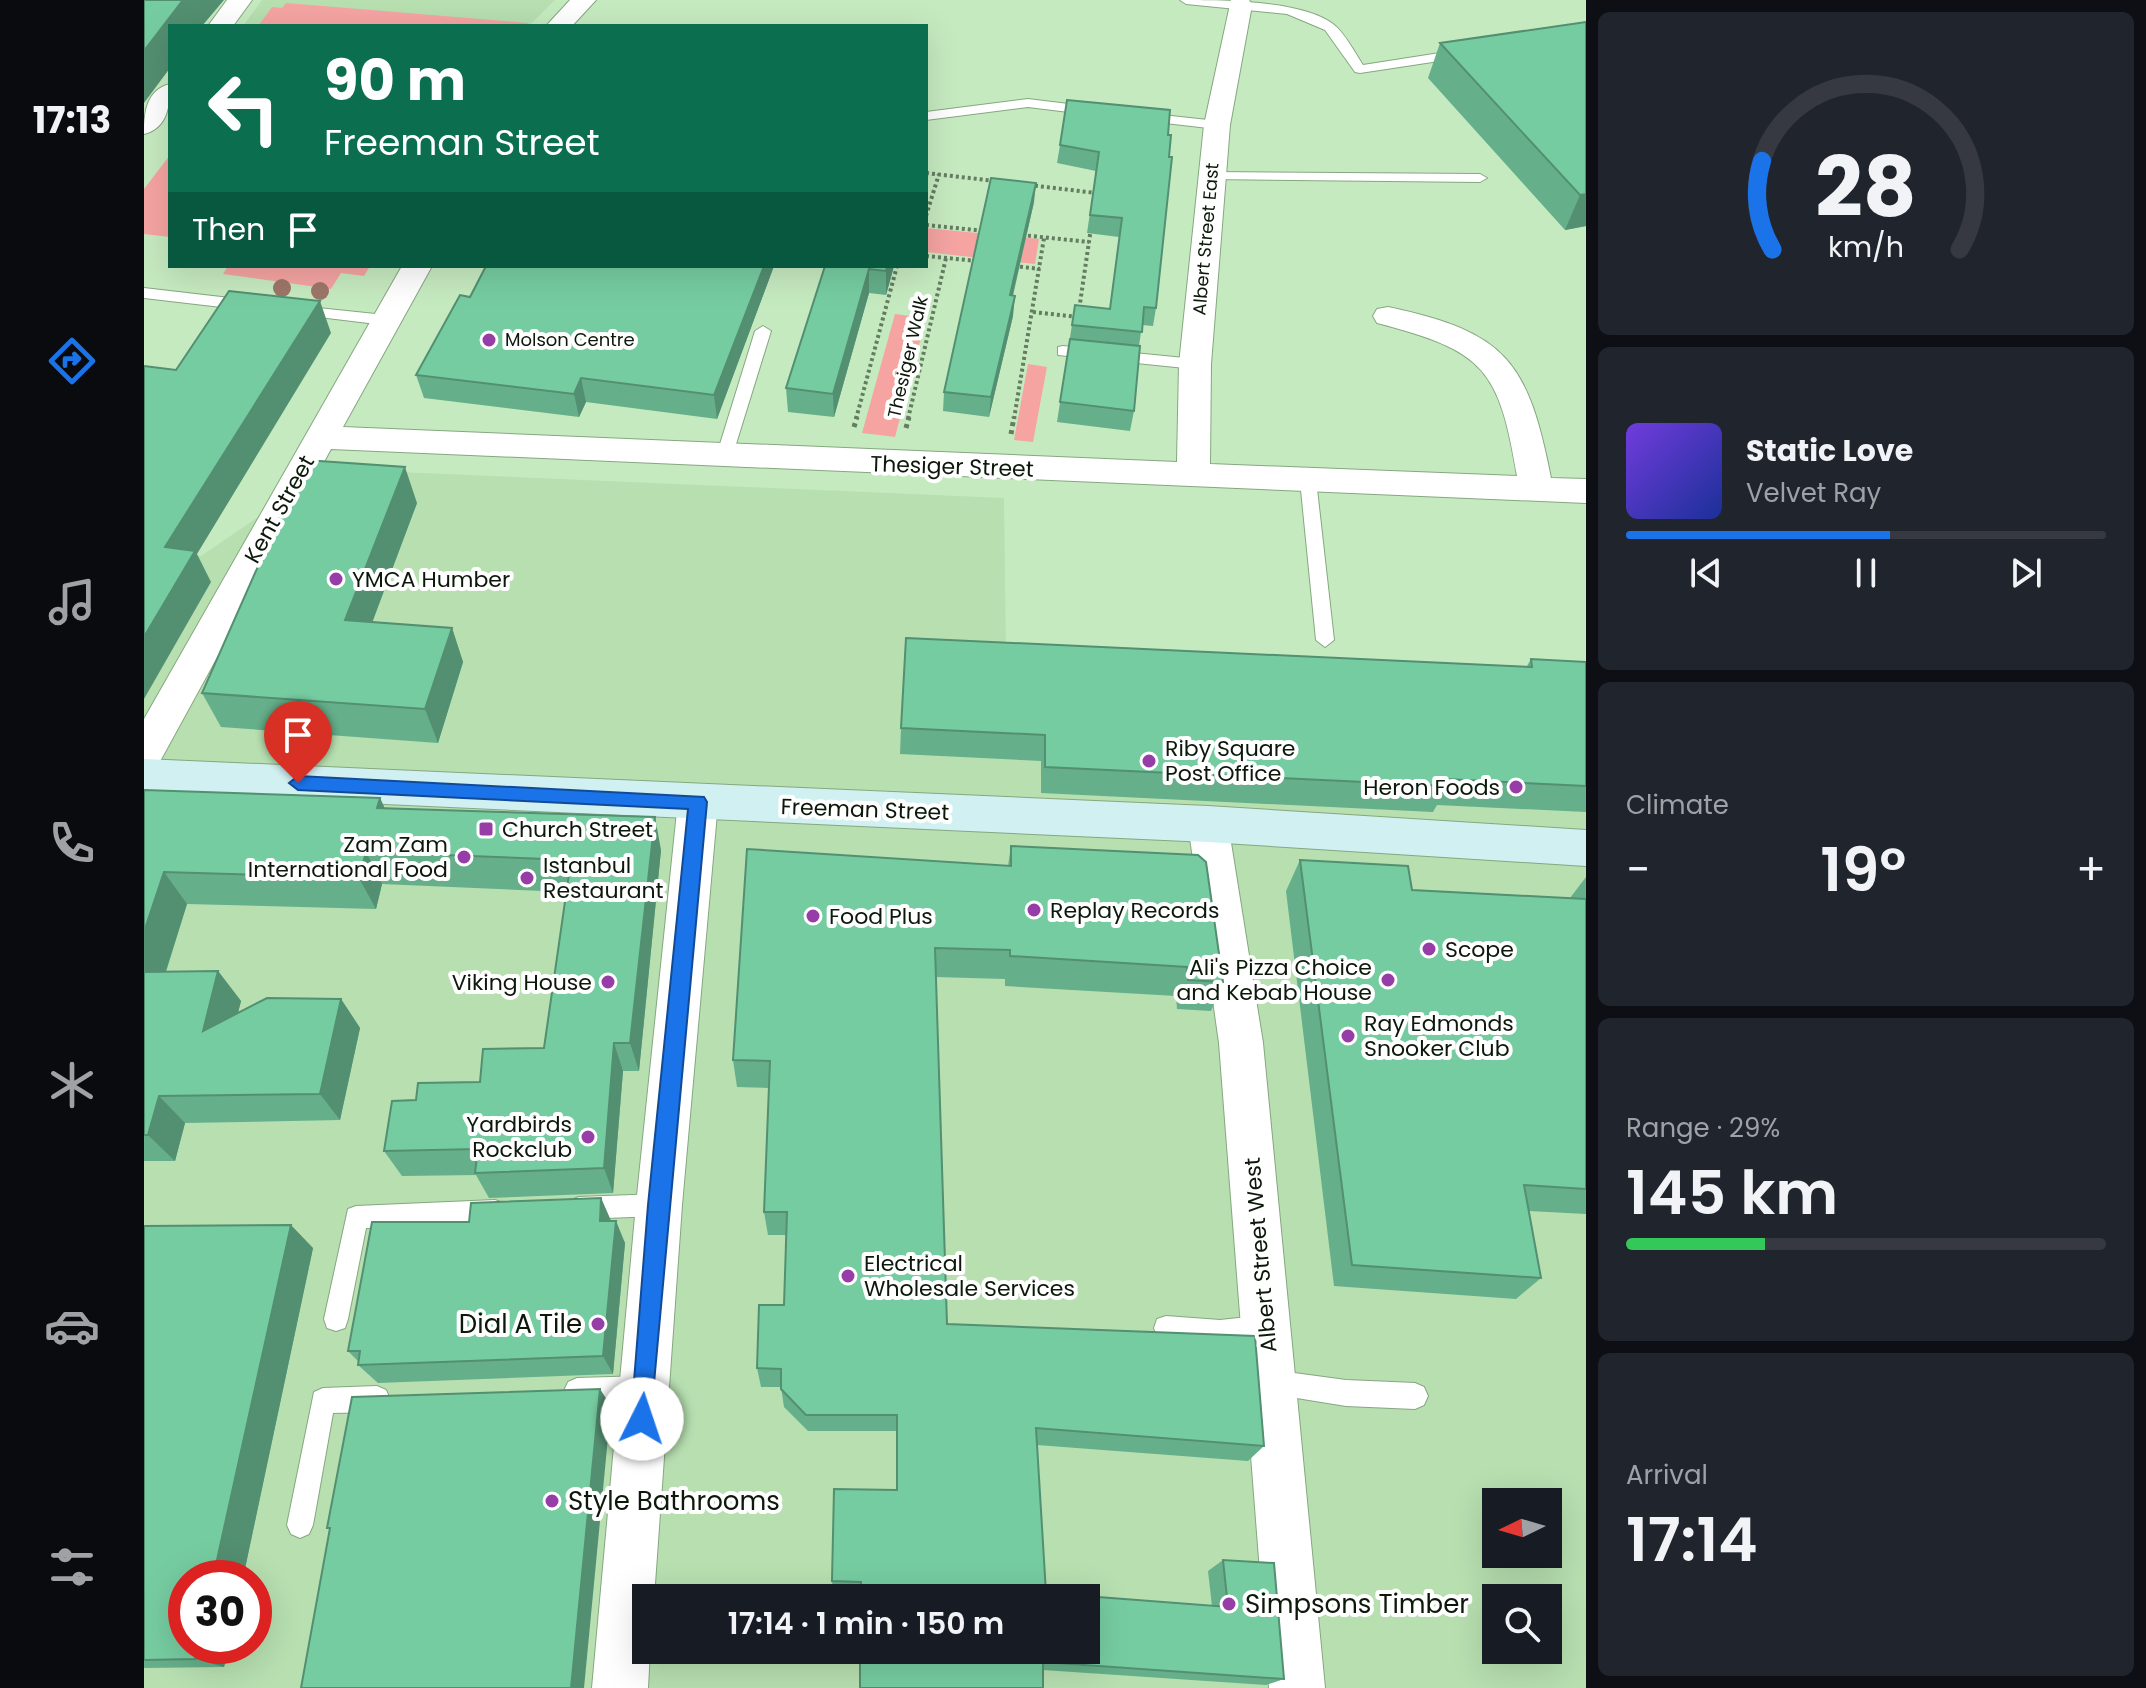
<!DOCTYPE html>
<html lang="en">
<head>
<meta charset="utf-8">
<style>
  :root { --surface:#171b24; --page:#20242c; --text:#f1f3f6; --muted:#9ea1a6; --line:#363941; --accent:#1a73e8 }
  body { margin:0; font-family:Poppins,sans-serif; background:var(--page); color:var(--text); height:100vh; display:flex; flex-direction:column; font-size:30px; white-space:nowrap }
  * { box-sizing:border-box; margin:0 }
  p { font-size:26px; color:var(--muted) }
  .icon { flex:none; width:44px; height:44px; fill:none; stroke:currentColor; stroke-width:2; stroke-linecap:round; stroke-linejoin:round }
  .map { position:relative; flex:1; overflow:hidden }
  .drawer { display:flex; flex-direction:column; gap:12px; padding:12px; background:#0d0f14; width:560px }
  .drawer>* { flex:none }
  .top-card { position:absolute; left:24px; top:24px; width:760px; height:244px; border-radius:0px; box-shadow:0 8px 32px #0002; background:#0b6e4f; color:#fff; overflow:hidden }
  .needle { width:52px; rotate:265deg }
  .tools { position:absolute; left:1338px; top:1488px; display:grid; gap:16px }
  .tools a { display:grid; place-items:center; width:80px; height:80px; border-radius:0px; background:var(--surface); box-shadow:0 8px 32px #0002; font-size:40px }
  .speed { position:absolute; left:24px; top:1560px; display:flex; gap:16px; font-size:40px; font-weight:700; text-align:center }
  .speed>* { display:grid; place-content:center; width:104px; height:104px; border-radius:50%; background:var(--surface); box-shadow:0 8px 32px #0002; line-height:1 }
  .speed .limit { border:12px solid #d22; background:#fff; color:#111 }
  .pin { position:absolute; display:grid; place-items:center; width:68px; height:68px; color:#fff; margin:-82px -34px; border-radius:50% 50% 50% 0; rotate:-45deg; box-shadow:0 0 8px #0007 }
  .pin .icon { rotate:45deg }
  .me { position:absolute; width:88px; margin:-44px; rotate:4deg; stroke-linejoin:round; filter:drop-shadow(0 0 6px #0008) }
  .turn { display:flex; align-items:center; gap:28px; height:168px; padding:0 24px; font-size:36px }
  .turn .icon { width:104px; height:104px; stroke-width:2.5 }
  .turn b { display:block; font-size:56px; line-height:68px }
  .then { display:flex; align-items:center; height:76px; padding:0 24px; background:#0003; gap:16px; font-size:30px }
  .big { font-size:60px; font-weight:600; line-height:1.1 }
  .drawer .card { flex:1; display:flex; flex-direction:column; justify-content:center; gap:12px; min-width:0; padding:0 28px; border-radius:12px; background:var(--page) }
  .drawer .dial { align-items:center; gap:0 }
  .dial svg { height:208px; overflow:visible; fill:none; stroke:var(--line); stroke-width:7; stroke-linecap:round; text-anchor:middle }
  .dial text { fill:var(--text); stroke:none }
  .song { display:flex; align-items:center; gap:24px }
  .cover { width:96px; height:96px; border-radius:12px; background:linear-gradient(135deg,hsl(260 70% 55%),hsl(230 70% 35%)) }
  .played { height:8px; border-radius:4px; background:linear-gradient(90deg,var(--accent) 55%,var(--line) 55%) }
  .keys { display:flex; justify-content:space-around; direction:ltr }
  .heat { display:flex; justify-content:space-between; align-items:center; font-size:44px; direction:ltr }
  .charge { height:12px; border-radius:6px; background:linear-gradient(90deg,#34c759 29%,var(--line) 0) }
  .trip { position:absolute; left:488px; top:1584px; width:468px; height:80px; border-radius:0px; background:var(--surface); box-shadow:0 8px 32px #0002; font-weight:600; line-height:80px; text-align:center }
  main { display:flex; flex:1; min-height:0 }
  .tab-bar { display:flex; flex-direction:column; width:144px; justify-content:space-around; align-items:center; background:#090b0e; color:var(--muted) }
  .tab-bar .icon { width:56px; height:56px }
  .tab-bar .selected { color:var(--accent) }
  .tab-bar b { font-size:36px; color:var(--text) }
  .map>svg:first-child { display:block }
  .built { fill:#b7dfb0; fill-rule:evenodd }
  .green { fill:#f5a4a2 }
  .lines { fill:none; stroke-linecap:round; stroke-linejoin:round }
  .lane-casing { stroke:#86a780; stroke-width:2 }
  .street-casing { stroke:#86a780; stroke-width:2 }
  .secondary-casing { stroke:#86a780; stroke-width:2 }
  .path-far1 { stroke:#647c60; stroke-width:4; stroke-dasharray:3 3; stroke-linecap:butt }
  .path { stroke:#647c60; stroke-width:5; stroke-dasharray:4 4; stroke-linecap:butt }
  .lane { fill:#fff; fill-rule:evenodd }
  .street { fill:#fff; fill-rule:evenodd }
  .secondary { fill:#d0f0f2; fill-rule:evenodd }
  .tree { fill:#9d7669 }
  .wall { fill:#65af8a }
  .shaded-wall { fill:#538f71 }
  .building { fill:#76cca1; stroke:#538f71; stroke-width:2 }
  .route { fill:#1a73e8; stroke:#114b97; stroke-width:2 }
  .poi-dot { fill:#973da8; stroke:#fff; stroke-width:3 }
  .labels { text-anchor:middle; stroke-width:8; stroke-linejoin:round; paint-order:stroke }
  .far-street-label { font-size:18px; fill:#0c190a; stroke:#fff }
  .far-poi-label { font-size:18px; fill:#0c190a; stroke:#fff; text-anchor:start }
  .street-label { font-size:22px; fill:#0c190a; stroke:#fff }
  .poi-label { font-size:22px; fill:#0c190a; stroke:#fff; text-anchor:start }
  .near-poi-label { font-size:26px; fill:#0c190a; stroke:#fff; text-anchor:start }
</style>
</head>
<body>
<main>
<nav class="tab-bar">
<b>17:13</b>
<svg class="icon selected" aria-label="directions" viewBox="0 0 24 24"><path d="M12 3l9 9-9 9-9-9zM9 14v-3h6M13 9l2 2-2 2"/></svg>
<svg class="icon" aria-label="music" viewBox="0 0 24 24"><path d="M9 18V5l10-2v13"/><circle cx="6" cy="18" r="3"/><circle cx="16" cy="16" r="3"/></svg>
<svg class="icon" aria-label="phone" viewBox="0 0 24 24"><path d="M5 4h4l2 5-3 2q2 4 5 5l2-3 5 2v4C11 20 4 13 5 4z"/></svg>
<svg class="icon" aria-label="climate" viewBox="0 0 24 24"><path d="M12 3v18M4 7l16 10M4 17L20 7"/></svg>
<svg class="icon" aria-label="car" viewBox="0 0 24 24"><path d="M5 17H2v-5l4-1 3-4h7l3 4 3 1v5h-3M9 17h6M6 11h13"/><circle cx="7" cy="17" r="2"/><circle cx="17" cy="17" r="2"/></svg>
<svg class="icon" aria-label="filters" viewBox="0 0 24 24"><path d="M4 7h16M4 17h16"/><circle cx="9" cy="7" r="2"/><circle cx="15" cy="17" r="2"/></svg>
</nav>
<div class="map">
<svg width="1442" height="1688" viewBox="0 0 1442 1688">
  <rect width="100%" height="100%" fill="#c6eac0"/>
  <path class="built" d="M118 0H411L385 26H99Z
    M185 469 860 498 862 652 1442 680V1688H0V550L57 556ZM1352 1502H1404V1554H1352ZM42 1578H110V1646H42ZM502 1598H942V1650H502ZM1352 1598H1404V1650H1352Z"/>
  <path class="green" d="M142 3 384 23 382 26H114L128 7 138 8Z
    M26 155V237L0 234V189Z
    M782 228 895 239 891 264 782 252Z
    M84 266H226L220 276 197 273 187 289 79 274Z
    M751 314 782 318 751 437 718 433Z
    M884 364 903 367 889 442 870 440Z"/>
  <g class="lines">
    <g class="lane-casing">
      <path id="lane" d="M1036 0C1075 0 1158 0 1189 24 1201 33 1211 53 1219 65L1315 50 1321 54 1315 58 1216 73 1211 72 1181 30 1143 14 1042 4Z
        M884 99 949 107 956 111 949 115 884 107 782 120V112Z
        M1000 113 1073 121 1080 125 1073 129 995 120 993 117Z
        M1068 172 1336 174 1343 178 1336 182 1063 179 1061 176Z
        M0 288 103 300 111 305 103 310 0 298Z
        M155 306 241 315 249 320 241 325 150 314V308Z
        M619 326 627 331 588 457 586 461H574L572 457 611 331Z
        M919 346 1051 359 1059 364 1051 369 914 355V347Z
        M1164 474 1172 480 1190 640 1181 647 1172 640 1156 480Z
        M515 1194 523 1197 527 1205 523 1213 515 1216 435 1219 427 1216 423 1208 427 1200 435 1197Z
        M351 1200 359 1203 363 1211 359 1219 351 1222 222 1228 204 1319 201 1328 192 1331 183 1328 180 1319 204 1209 212 1206Z
        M1122 1315 1131 1318 1134 1327 1131 1336C1104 1347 1040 1348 1013 1337L1010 1328 1013 1319 1022 1316 1076 1320Z
        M1128 1370 1202 1380 1271 1383 1280 1387 1284 1396 1280 1405 1271 1409 1202 1406 1128 1394 1119 1391 1116 1382 1119 1373Z
        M501 1376 510 1380 514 1389 510 1398 501 1402 433 1404 424 1400 420 1391 424 1382 433 1378Z
        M233 1386 242 1390 246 1399 242 1408 233 1412 189 1413 169 1525 165 1534 156 1538 147 1534 143 1525 170 1392 179 1388Z"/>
    </g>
    <g class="street-casing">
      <path id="street" d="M83 0H108L89 26H64Z
        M426 0H452L428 26H402Z
        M1087 0H1105L1108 5 1086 125 1067 364 1066 464 1373 476C1355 369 1341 351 1233 323L1229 316 1233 309 1244 307C1363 332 1384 362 1407 478L1442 479V503L187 449 14 765 0 769V719L258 266H288L199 427 1033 462 1035 364 1060 125Z
        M26 84C26 105 24 128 0 134 0 113 2 90 26 84Z
        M554 786 568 791 574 802 538 1205 510 1598H502V1650H506L504 1688H448L492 1205 534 802 540 791Z
        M1064 808 1078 812 1084 824 1119 1043 1181 1688H1125L1075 1043 1044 824 1050 812Z"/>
    </g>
    <g class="secondary-casing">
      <path id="secondary" d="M0 759 1064 806 1442 830V866L1064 842 0 793Z"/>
    </g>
    <path class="path-far1" d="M782 173 851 181
      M885 185 952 193
      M782 216 795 174
      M782 225 841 231
      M878 235 945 242
      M782 256 833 261
      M870 266 896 269
      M889 312 934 317 947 228
      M712 419 753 266
      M764 419 802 258
      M870 419 900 238"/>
    <path class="path" d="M710 427 713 417
      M762 428 765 417
      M867 434 870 417"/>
    <use href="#lane" class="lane"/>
    <use href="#street" class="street"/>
    <use href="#secondary" class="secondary"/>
  </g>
  <g class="tree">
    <circle cx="138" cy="288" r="9"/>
    <circle cx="176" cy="291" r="9"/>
  </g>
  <path class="wall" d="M1442 22V226L1421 230 1284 78 1296 43Z
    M1024 135 1012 308 1009 326 998 325 995 346 990 411 986 431 913 422 931 305 966 309 975 237 943 233 952 171 913 163 916 145Z
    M890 202 869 296V316L845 417 799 411 800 392Z
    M630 266 573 419 442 402 435 417 280 398 272 375 326 297Z
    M681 266H750L742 295 725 293 690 417 644 412 642 388Z
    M273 503 228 622 308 628 319 662 294 743 77 727 58 693Z
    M1387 659 1442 662V812L1293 805 1289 812 897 793V761L756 754 757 728 1383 666Z
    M0 790 236 798 241 809 517 850 495 1071H479L469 1193 345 1198 332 1175 258 1176 240 1151 272 1100 336 1082 400 1048 422 892 238 884 232 909 43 904 22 972 74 971 97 1001 94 1013 197 999 216 1028 196 1120 41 1123 31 1161H0Z
    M867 846 1079 982 1067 1011 1033 1009 1032 996 861 986V979L792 977 803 1324 1120 1446 1104 1461 893 1445 902 1593 1068 1606 1064 1571 1079 1560 1140 1679 1122 1685 899 1670 717 1593 689 1592 688 1581 752 1490V1431H664L640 1407 637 1387H617L613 1368 640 1305 642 1235H624L620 1212 625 1088 593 1087 589 1060 864 866Z
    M1156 860 1268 890 1426 898 1442 877V1214L1385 1211 1397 1278 1372 1299 1190 1286 1142 891Z
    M457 1198 467 1221 481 1243 469 1374 234 1383 214 1365V1361L204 1351 325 1222Z
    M0 1226 169 1248 99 1578H42V1646H85L80 1667 0 1668Z"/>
  <path class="shaded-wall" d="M39 0H80L58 26H26V68L0 103V51Z
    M892 183 890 202 864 315 866 295Z
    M1442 194V226L1421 230 1436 195Z
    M620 266H630L573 419 570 395Z
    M743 266H750L742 295V271Z
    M725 269V293L690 417 689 394Z
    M871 296 869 316 845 417 847 397Z
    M176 301 187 333 53 554 67 582 0 699V637L21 547Z
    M437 378 442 402 435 417 430 394Z
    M261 467 273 503 216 655 201 620Z
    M308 628 319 662 294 743 281 709Z
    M236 798 251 831 233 808Z
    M511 817 517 850 495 1071 486 1043Z
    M222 852 238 884 232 909 215 878Z
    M20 872 43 904 12 1002 0 988V932Z
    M74 971 97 1001 82 1059 59 1031Z
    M197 999 216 1028 196 1120 176 1094Z
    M470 1043 479 1071 469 1193 460 1168Z
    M15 1096 41 1123 31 1161 4 1135Z
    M457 1198 467 1221H456Z
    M472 1221 481 1243 469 1374 459 1356Z
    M147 1225 169 1248 99 1578H69Z
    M456 1389 467 1406 440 1688H427Z
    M54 1646H85L80 1667 51 1659Z"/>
  <path class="building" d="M0 0H39L0 51Z
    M1442 22V194L1436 195 1296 43Z
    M923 100 1026 110 1024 135H1027L1025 157H1028L1012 308 1000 307 998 332 928 325 931 305 966 309 978 218 946 215 955 152 916 145Z
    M847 178 892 183 866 295 871 296 847 397 800 392Z
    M342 266H620L570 395 437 378 430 394 272 375 316 295 326 297Z
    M681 266H743L742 271 725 269 689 394 642 388Z
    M85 291 176 301 21 547 51 551 0 637V366L32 370Z
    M926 339 996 346 990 411 916 402Z
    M161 460 261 467 201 620 308 628 281 709 58 693Z
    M762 638 1388 667 1387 659 1442 662V786L1302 779 1304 786 901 767V735L757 728Z
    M0 790 236 798 233 808 511 817 486 1043H470L460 1168 331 1173 334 1149 240 1151 248 1101 272 1100 274 1083 336 1082 339 1049 400 1048 427 860 222 852 215 878 20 872 0 932Z
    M867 846 1054 855 1062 862 1079 982 1044 980 1043 967 866 956V950L791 948 803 1324 1111 1336 1120 1446 892 1428 902 1593 1084 1607 1079 1560 1130 1563 1140 1679 899 1662V1688H716V1650H942V1598H717V1582L688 1581 690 1489 753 1490V1415H662L637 1389V1369L613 1368 615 1305H640L643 1212H620L626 1061 589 1060 603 849 867 866Z
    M1156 860 1264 866 1268 890 1442 899V1189L1380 1185 1397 1278 1208 1265Z
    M74 971 59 1031 123 998 197 999 176 1094 15 1096 4 1135H0V972Z
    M457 1198 456 1221H472L459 1356 214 1365 216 1351H204L228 1222H325L327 1203Z
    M147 1225 69 1578H42V1646H54L51 1659 0 1660V1226Z
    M456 1389 427 1688H157L186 1528H183L208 1397Z"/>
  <path class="route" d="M154 776 560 797 563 802 506 1427 498 1430 490 1427 487 1419 504 1205 544 809 154 790 145 783Z"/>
  <g class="poi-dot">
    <circle cx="345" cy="340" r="8"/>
    <circle cx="192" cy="579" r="8"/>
    <circle cx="1005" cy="761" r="8"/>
    <circle cx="1372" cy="787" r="8"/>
    <rect x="334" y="821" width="16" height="16" rx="4"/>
    <circle cx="320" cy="857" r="8"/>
    <circle cx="383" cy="878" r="8"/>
    <circle cx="890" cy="910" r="8"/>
    <circle cx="669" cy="916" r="8"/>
    <circle cx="1285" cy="949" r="8"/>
    <circle cx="1244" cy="980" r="8"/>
    <circle cx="464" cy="982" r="8"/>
    <circle cx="1204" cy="1036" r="8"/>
    <circle cx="444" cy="1137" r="8"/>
    <circle cx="704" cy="1276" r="8"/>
    <circle cx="454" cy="1324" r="8"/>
    <circle cx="408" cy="1501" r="8"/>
    <circle cx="1085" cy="1604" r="8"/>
  </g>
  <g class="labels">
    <g class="far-street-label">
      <text transform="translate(1062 239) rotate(-85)" y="6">Albert Street East</text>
      <text transform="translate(764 357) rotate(-77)" y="6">Thesiger Walk</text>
    </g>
    <g class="far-poi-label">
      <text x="361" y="346">Molson Centre</text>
    </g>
    <g class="street-label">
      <text transform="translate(808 466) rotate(2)" y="8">Thesiger Street</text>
      <text transform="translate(135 509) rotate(-61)" y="8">Kent Street</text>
      <text transform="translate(721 809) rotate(2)" y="8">Freeman Street</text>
      <text transform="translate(1116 1255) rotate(-95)" y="8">Albert Street West</text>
    </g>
    <g class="poi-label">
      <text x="208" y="587">YMCA Humber</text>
      <text x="1021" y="756">Riby Square<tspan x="1021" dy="25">Post Office</tspan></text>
      <text x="1356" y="795" text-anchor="end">Heron Foods</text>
      <text x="358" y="837">Church Street</text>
      <text x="304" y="852" text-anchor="end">Zam Zam<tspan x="304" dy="25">International Food</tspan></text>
      <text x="399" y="873">Istanbul<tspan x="399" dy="25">Restaurant</tspan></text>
      <text x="906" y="918">Replay Records</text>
      <text x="685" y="924">Food Plus</text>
      <text x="1301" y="957">Scope</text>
      <text x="1228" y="975" text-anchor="end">Ali's Pizza Choice<tspan x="1228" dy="25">and Kebab House</tspan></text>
      <text x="448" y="990" text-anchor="end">Viking House</text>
      <text x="1220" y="1031">Ray Edmonds<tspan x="1220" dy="25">Snooker Club</tspan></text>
      <text x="428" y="1132" text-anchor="end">Yardbirds<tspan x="428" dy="25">Rockclub</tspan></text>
      <text x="720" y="1271">Electrical<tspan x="720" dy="25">Wholesale Services</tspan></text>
    </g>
    <g class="near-poi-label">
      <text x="438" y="1333" text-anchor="end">Dial A Tile</text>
      <text x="424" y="1510">Style Bathrooms</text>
      <text x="1101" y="1613">Simpsons Timber</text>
    </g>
  </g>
</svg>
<div class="tools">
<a><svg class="needle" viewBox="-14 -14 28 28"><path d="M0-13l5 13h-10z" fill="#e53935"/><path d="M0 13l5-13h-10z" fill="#9ea1a6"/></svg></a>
<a><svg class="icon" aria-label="search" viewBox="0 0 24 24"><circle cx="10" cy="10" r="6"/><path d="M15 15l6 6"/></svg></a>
</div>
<div class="speed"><div class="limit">30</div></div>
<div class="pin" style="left:154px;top:783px;background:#d93025"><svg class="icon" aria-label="arrive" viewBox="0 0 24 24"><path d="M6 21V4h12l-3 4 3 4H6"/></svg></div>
<svg class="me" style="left:498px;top:1419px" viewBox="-20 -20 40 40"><circle r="19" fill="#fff"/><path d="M0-13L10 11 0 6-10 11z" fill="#1a73e8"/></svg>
<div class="trip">17:14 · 1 min · 150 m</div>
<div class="top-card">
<div class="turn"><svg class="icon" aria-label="left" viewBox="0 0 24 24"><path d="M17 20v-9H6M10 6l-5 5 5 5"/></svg><div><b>90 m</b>Freeman Street</div></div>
<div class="then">Then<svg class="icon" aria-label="arrive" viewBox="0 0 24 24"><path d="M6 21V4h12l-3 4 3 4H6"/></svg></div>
</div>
</div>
<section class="drawer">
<div class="card dial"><svg viewBox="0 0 100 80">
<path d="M14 69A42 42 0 1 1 86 69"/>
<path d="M14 69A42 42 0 0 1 10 35" stroke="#1a73e8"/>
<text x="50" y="56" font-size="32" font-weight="700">28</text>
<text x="50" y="72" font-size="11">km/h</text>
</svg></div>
<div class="card">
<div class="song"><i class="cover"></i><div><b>Static Love</b><p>Velvet Ray</p></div></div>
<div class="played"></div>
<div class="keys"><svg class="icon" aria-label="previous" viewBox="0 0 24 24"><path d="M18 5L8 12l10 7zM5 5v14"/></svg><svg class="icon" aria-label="pause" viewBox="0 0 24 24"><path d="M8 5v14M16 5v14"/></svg><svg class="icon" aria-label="next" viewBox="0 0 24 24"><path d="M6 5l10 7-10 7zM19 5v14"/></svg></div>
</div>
<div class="card"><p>Climate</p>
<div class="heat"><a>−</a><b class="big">19°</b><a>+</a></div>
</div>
<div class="card"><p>Range · 29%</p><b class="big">145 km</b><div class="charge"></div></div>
<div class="card"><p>Arrival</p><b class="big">17:14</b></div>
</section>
</main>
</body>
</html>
